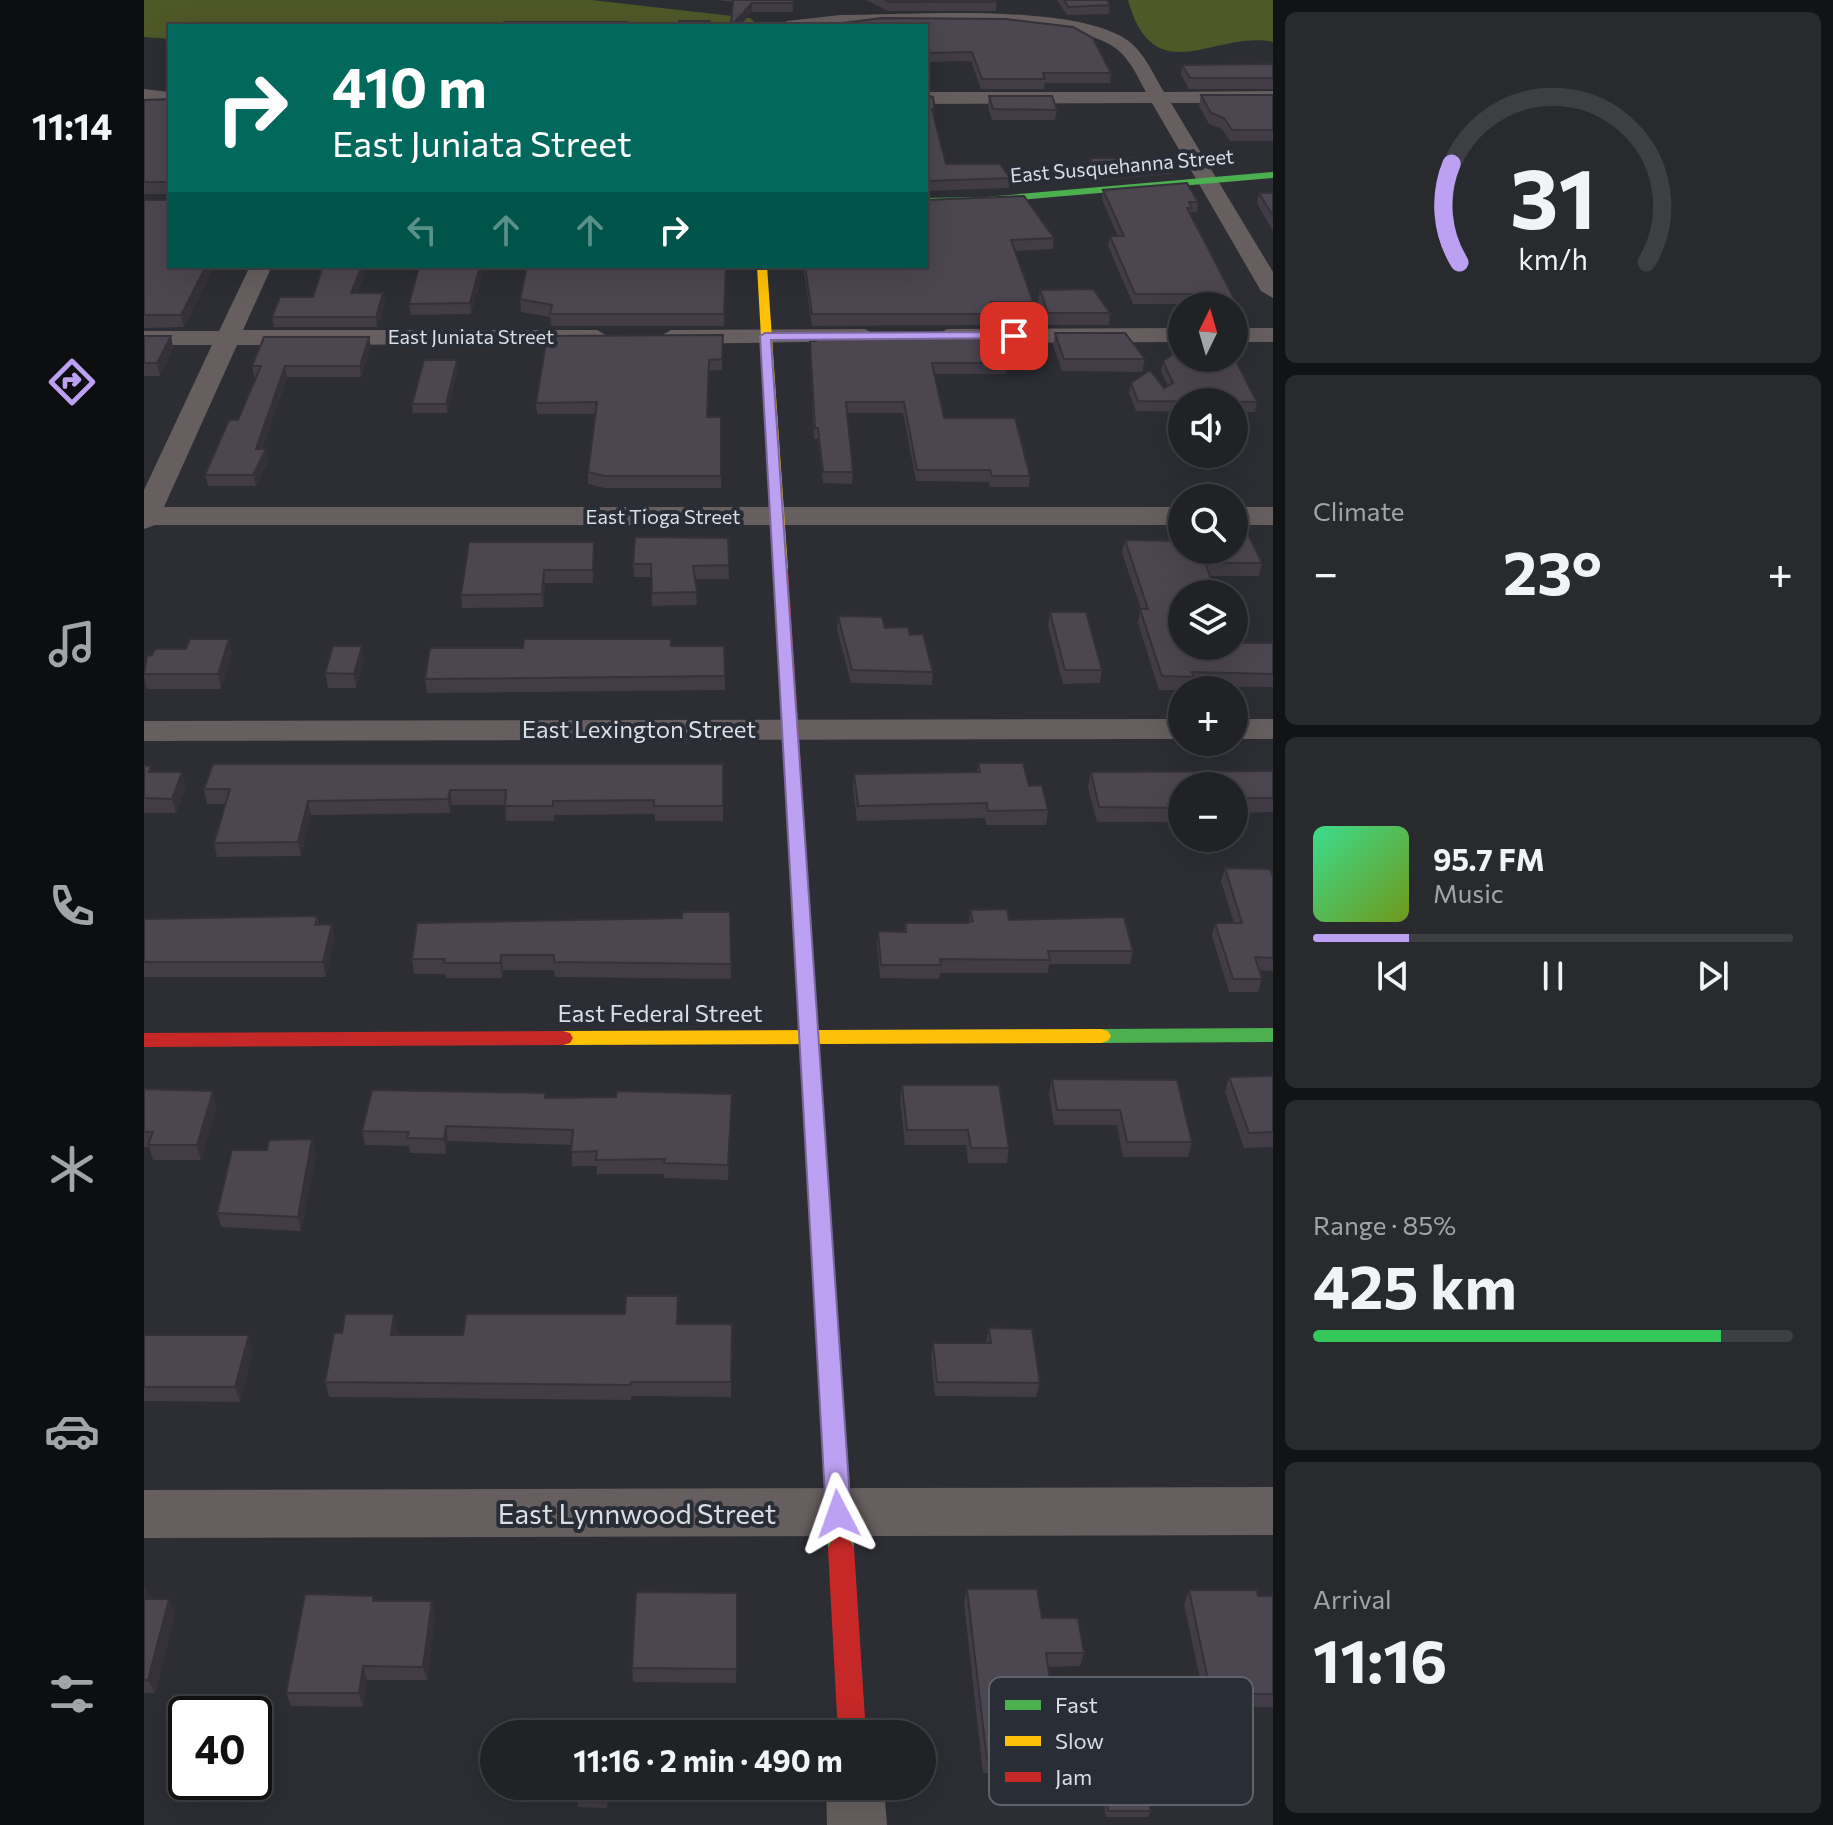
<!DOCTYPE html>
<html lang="en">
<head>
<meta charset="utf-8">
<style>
  :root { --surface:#212226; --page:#292a2e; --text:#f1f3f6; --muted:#a2a4a7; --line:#3e3f43; --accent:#bca0f2 }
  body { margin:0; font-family:Commissioner,sans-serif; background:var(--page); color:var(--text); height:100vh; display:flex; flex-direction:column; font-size:30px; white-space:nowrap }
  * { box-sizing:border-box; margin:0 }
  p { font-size:26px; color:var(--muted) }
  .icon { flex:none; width:44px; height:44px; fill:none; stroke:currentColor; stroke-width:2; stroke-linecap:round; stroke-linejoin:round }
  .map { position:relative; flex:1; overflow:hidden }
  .drawer { display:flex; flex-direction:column; gap:12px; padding:12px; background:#121315; width:560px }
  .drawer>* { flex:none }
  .banner { position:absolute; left:24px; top:24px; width:760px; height:244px; border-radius:0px; box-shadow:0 8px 32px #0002,0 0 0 2px var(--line); background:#00695c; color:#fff; overflow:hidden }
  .needle { width:52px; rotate:5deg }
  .controls { position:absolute; left:1024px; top:292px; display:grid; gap:16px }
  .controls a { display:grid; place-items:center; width:80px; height:80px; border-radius:50%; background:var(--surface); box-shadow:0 8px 32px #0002,0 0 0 2px var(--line); font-size:40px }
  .speed { position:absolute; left:24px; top:1696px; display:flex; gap:16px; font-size:40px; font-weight:700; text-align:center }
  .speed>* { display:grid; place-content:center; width:104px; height:104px; border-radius:50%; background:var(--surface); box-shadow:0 8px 32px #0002,0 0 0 2px var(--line); line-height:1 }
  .speed .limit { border:4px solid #111; border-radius:12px; background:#fff; color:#111 }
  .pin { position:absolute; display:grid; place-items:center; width:68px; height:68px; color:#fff; margin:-34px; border-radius:16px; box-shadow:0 4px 12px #0006 }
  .me { position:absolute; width:88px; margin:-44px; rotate:356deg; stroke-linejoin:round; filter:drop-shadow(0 0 6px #0008) }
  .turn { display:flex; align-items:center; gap:28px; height:168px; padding:0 32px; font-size:36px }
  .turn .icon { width:104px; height:104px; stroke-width:2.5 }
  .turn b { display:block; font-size:56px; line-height:68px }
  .lanes { display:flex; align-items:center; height:76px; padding:0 32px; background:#0003; justify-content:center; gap:40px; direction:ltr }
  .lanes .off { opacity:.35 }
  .big { font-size:60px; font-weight:700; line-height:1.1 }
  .drawer .widget { flex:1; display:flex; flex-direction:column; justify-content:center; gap:12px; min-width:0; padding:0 28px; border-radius:12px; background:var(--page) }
  .drawer .dial { align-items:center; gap:0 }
  .dial svg { height:208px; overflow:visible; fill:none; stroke:var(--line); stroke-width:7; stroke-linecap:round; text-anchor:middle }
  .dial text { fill:var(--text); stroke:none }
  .song { display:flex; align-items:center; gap:24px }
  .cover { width:96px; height:96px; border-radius:12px; background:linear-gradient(135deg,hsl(150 70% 55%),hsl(80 70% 35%)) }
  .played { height:8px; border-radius:4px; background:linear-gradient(90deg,var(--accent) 20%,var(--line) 20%) }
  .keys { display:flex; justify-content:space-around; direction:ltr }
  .heat { display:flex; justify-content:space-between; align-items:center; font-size:44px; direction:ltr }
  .charge { height:12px; border-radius:6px; background:linear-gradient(90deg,#34c759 85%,var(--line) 0) }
  .trip { position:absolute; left:336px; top:1720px; width:456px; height:80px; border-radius:40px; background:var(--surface); box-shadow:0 8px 32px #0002,0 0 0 2px var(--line); font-weight:700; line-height:80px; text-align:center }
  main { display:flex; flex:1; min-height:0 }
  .dock { display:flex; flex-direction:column; width:144px; justify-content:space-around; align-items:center; background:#0d0e0f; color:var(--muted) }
  .dock .icon { width:56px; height:56px }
  .dock .active { color:var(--accent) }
  .dock b { font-size:36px; color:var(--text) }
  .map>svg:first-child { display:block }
  .forest { fill:#4f5827 }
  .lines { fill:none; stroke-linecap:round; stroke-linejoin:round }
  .street { fill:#665e5f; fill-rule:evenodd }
  .fast { fill:#4caf50; fill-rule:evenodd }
  .slow { fill:#ffc107; fill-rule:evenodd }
  .jam { fill:#c62828; fill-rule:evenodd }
  .wall { fill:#413c45 }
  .shaded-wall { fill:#353138 }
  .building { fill:#4c4650; stroke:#353138; stroke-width:2 }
  .route { fill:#bca0f2; stroke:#7a689d; stroke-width:2 }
  .labels { text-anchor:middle; stroke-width:8; stroke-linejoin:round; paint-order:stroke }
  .far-street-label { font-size:20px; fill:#dbdee4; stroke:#292d36 }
  .street-label { font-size:24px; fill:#dbdee4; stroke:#292d36 }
  .near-street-label { font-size:28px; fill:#dbdee4; stroke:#292d36 }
  .key { fill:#292d36; stroke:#5e626a; stroke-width:2 }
  .key-label { font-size:22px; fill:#dbdee4 }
</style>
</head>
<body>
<main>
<nav class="dock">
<b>11:14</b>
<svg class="icon active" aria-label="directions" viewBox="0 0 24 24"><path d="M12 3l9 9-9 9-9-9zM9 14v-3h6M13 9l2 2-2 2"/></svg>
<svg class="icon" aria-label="music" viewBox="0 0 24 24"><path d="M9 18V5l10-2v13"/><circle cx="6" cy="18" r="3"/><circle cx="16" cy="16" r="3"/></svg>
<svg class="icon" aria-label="phone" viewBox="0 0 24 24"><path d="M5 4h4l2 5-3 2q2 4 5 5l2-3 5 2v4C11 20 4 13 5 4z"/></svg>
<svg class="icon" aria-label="climate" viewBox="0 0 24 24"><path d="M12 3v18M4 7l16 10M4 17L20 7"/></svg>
<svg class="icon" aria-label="car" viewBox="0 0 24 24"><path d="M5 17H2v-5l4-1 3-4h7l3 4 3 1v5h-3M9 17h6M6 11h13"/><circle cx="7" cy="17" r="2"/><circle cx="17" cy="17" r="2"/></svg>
<svg class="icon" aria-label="filters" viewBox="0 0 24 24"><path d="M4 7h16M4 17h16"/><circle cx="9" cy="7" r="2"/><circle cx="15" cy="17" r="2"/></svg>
</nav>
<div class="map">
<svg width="1129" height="1825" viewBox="0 0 1129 1825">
  <rect width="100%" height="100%" fill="#2c2e33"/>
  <path class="forest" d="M0 0H447L606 18 615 26 580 23 26 26V39L0 37Z
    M984 0H1129V42C1072 29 1010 94 984 0Z"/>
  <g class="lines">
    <path class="street" d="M696 15C766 15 923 3 980 38 999 49 1009 74 1020 92L1129 91V103H1027L1129 272V298L1117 291 1008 103 782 104V92H1002C993 76 985 57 970 47 920 11 704 26 635 26L643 21Z
      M0 89 26 92V104L0 101Z
      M106 266H128L99 330H453L465 337 453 344 93 345 20 507H1038V525H11L0 529V490L68 345H0V331H75Z
      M1038 328V342L803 343 791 336 803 329Z
      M1090 328H1129V342H1090Z
      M721 329 733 336 730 341 527 344 515 337 527 330Z
      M1090 507H1129V525H1090Z
      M1038 719V739L0 741V721Z
      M1090 719H1129V739H1090Z
      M1129 1487V1535L0 1538V1490Z
      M682 1786H740L743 1825H683Z"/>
    <path class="fast" d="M1129 172V178L841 203 782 204V198L841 197Z
      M1129 1028V1042L957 1043 950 1041 947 1036 950 1031 957 1029Z
      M669 1098 676 1101 679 1106 710 1548 706 1556 697 1560 688 1556 684 1548 659 1106 662 1101Z"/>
    <path class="slow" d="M613 266H623L644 569 637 573 630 569Z
      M957 1029 964 1031 967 1036 964 1041 957 1043 419 1045 412 1043 409 1038 412 1033 419 1031Z"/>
    <path class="jam" d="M637 565 644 569 679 1106 676 1111H662L659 1106 630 569Z
      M419 1031 426 1033 429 1038 426 1043 419 1045 0 1047V1033Z
      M697 1536 706 1540 710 1548 722 1734H694L684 1548 688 1540Z"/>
  </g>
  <path class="wall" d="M572 0H649V12H608L589 2Z
    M722 0H851L853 2 852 11H744Z
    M913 0H963L966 5 965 14 923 15Z
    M782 26 967 73 966 83H901L900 89H837L827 61 784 62 786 79V89L782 90Z
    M1129 64V89H1045L1037 75 1038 65Z
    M782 95 791 110 790 118 802 164 866 178 865 188 782 191Z
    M1057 95H1129V141H1086L1078 129 1065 124 1055 106Z
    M845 96 913 110 911 120H848L844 107Z
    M0 100 71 266 40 327 0 328V200H26V194H0Z
    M946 158 1030 174 950 181 944 169Z
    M959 190 1054 202 1053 212H1047V215L1093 304 1091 315 1090 306H1050V304H989L964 246 966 236H974L958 200Z
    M1115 193H1129V231L1113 203Z
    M782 200 910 238 909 249 870 251 889 302 887 313 850 314 848 325 668 326 659 266H782Z
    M179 266H219L220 275 213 293H239L241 303 233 327H130L128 317 169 297Z
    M582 266 580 326H407L406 317 377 312 376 299Z
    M338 273 327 314 267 315 265 304Z
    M896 290 966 313 965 325H902L894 302Z
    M911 333 1001 359 998 372 918 371 909 345Z
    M579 335 578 370 565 371 563 417H577V488H461L444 484V472L451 414H393L392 403Z
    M0 336H27L29 348 16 376H0Z
    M671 336 863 363 862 374H790L800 418 886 476 885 487H846L845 482 772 481 759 413H703L709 472 708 484 679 483 674 439H670L666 352V341H671Z
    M225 337 227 348 217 377H143L118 449H122L124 461 112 486H64L61 475 94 420 113 377H110L108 366Z
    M1019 361 1113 402 1111 412H1090V402H1038V412L992 411 985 393 987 383 1020 388 1024 386 1017 371Z
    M314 369 303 413H269L268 404Z
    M584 538 585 579H551L553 605 508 606 507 577H490L489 564Z
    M981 540 1118 563 1115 576H1066L1093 643H1129V687L1048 686 1047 690H1015L994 623 997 609 978 553Z
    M450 542 449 583H401L399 607 318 608 317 595Z
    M906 612 958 670 956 683 919 684 904 626Z
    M694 616 741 628 789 672 788 685 707 683 693 629Z
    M527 646 581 676V690L283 693 281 679Z
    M88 653 77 689H3L0 677V671Z
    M220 660 212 688H184L181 673Z
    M834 763 885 786 904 810 902 825H842L841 818 713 821 709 788 710 774 833 772Z
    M579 764V821H511V814L410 815V821H362L361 805H308L306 813 167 815 157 856 73 857 70 843 82 804H63L60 789Z
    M0 766 9 772H38L42 787 32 813H0Z
    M1129 771V812L1090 813V786H1038V813H1036L1034 822H953L944 787 947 772Z
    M1081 868 1129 877V971L1115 970 1118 979 1114 992H1085L1068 936 1071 923H1090L1077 881Z
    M826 910 989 951 986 964H905L904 973H796L795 979 736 978 733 945 734 931 760 932 761 923 825 922Z
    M586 912 587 979 411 977 410 970H359L358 978H302L301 974H270L268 959Z
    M173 916 175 925 188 924 190 939 182 977H0V919Z
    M1129 1076V1147L1100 1148 1081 1092 1085 1077Z
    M908 1079 1048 1142 1044 1157H979L973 1125H910L905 1094Z
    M758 1085 865 1148 863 1163H824L822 1145H761L756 1100Z
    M0 1089 73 1106 57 1160H9L5 1147H0Z
    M401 1093 402 1098 587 1109 584 1180 520 1178V1174H453V1166H428V1145L304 1141 302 1154 266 1153 265 1146 221 1145 218 1131Z
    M168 1139 172 1154 157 1231 77 1227 73 1213 123 1150Z
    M534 1324H588L587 1397 487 1396V1400L185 1397 181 1382 253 1329 252 1335H319Z
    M845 1328 896 1383 892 1397 791 1396 787 1357 789 1343H842Z
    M0 1335 109 1350 96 1402 0 1401Z
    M0 1586 6 1599 31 1613 11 1693H0Z
    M823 1589 898 1618 940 1653 936 1666 904 1667 917 1760 913 1773H839L820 1603Z
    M1045 1590 1129 1596V1707H1062L1040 1604Z
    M593 1593 592 1683 489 1682 488 1668Z
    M229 1596 231 1601H288L291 1615 283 1680H223L219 1707 147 1706 142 1693Z
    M959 1779 1007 1811 1004 1817H962L957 1785Z
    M434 1786H464L463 1808 434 1807Z"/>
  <path class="shaded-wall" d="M608 3V12L596 26H587Z
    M786 79V89L782 90V80Z
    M1032 163 1030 174 950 181 951 170Z
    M62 266H71L40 327 37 315Z
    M218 266 220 275 208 303 207 293Z
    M336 266H337L338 273 327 314 326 303Z
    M239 293 241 303 233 327 232 317Z
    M27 336 29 348 16 376 13 363Z
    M225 337 227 348 217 377 216 366Z
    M313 360 314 369 303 413 302 404Z
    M141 366 143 377 114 460 112 449Z
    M122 449 124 461 112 486 109 475Z
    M450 542 451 555 449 583V570Z
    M400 570 401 583 399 607 398 594Z
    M85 639 88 653 77 689 74 674Z
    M218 646 220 660 212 688 210 674Z
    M38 772 42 787 32 813 28 799Z
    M306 790 308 805 306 813 304 799Z
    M164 801 167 815 157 856 154 842Z
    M188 924 190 939 182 977 179 962Z
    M357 955 359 970 358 978 356 963Z
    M69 1091 73 1106 57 1160 53 1145Z
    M302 1126 304 1141 302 1154 300 1139Z
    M168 1139 172 1154 157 1231 154 1217Z
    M250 1314 253 1329 250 1349 247 1335Z
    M105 1335 109 1350 96 1402 91 1387Z
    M1 1586 7 1600 0 1606V1589Z
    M25 1599 31 1613 11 1693 4 1680Z
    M288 1601 291 1615 283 1680 279 1667Z
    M219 1666 223 1680 219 1707 215 1693Z"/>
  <path class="building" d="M589 0H649L650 3H608L587 26Z
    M741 0H851L853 2H745Z
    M920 0H963L966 5 924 7Z
    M738 18 861 19 929 27 949 38 967 73H899L901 79H838L828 52 782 53 786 79 782 80V26H676Z
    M535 21H566V26H535Z
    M360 22H483L482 26H359Z
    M1129 64V78H1046L1038 65Z
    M782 95 789 97 791 110 788 109 802 164H856L866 178 783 181 782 185Z
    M1057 95H1129V130H1088L1080 118 1067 113Z
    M845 96H908L913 110 849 109Z
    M26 99V266H62L37 315H0V200H26V182H0V100Z
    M946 158H1029L1032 163 951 170Z
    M1043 183 1054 202H1045L1048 208H1043L1093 304 1057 305 1052 294H991L966 236H980L959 190Z
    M1115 193H1129V216Z
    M880 196 910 238 867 240 889 302H847L850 314H668L661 266H782V200Z
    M179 266H218L207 293H239L232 317H128L136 297H169Z
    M275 266H336L326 303 265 304Z
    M383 266H582L580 314H406L408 305 376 299Z
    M949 289 966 313H904L896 290Z
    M911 333H981L1001 359H920Z
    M579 335 578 359 565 360 563 417H577V476H460L444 472 453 402 392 403 403 336Z
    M855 335 863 363H788L800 418H871L886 476H848L846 470H773L760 402H702L709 472H679L674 428H671L666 341H672L671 336Z
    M0 336H27L13 363H0Z
    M120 337H225L216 366H141L112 449H122L109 475H61L85 420H94L117 366H108Z
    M1035 350H1038V358H1090V357L1113 402 994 401 987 383 1006 370 1020 388 1029 383 1019 361Z
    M280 360H313L302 404H268Z
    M1090 534H1104L1118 563H1061L1073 594H1038V646H1090V635L1093 643H1129V674L1048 672 1050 677 1018 676 996 609H1004L981 540 1038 541V550H1090Z
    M491 537 584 538 585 565 549 566 553 592 508 593 507 564H489Z
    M325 542H450L449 570H400L398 594 317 595Z
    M906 612H942L958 670H921Z
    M694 616 738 617 741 628 764 627 766 635 779 634 789 672 708 670Z
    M46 639H85L74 674H0L3 656 8 655 11 649H42Z
    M380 639H527V646H580L581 676 281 679 286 648H379Z
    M189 646H218L210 674 181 673Z
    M834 763H879L885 786 898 785 904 810 844 811 843 803 714 806 710 774 836 772Z
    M69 764H579V806H510V800L409 801V806H361L362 790H306L304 799 164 801 154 842 70 843 86 789H60Z
    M0 766H7L5 772H38L28 799 0 798Z
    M1129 771V798H1090V786H1038V798H1034L1037 808 955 807 947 772Z
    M1081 868 1126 869 1129 877V958L1111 957 1118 979H1089L1071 923H1098Z
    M863 909 865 920 980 917 989 951H904L906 960 796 959 797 965H737L734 931 762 932 761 923H823L829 921 826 910Z
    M538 912H586L587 964 410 962V955H357L356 963H300L301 959H268L273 923 538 918Z
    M173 916 171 925 188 924 179 962H0V919Z
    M1129 1076V1132L1105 1133 1085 1077Z
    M908 1079 1033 1080 1048 1142H983L976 1110H913Z
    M758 1085H855L865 1148H827L824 1130H763Z
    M0 1089 69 1091 53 1145H4L9 1132H0Z
    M228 1090 401 1093V1098L472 1097 473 1091 588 1094 584 1165 520 1163 521 1159 452 1160 453 1151 427 1152 429 1130 302 1126 300 1139 263 1138 265 1132 218 1131Z
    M168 1139 154 1217 73 1213 88 1150H123L125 1140Z
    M482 1296H534L533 1324H588L587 1382H487L486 1385 181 1382 190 1333H198L201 1314H250L247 1335H319L322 1314H481Z
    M845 1328 888 1329 896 1383 793 1382 789 1343H847Z
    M0 1335H105L91 1387H0Z
    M823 1589H893L898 1618H934L940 1653H902L917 1760H843Z
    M1045 1590H1113L1114 1596H1129V1694H1067Z
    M492 1592 593 1593V1669L488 1668Z
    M161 1594 229 1596V1601H288L279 1667 219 1666 215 1693H142Z
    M0 1599H25L4 1680H0Z
    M959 1779H1001L1007 1811H964Z
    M434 1786H463L462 1802 433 1801Z"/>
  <path class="route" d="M870 332 874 333V338L627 340 707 1514 703 1522 694 1525 686 1522 682 1514 616 336 621 333Z"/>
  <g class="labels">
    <g class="far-street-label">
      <text transform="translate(978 166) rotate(-5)" y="7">East Susquehanna Street</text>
      <text x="327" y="344">East Juniata Street</text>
      <text x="519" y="524">East Tioga Street</text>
    </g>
    <g class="street-label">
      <text x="495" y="738">East Lexington Street</text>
      <text x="516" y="1022">East Federal Street</text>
    </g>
    <g class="near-street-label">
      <text x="493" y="1524">East Lynnwood Street</text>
    </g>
  </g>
  <rect x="845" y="1677" width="264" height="128" rx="12" class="key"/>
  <rect x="861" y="1700" width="36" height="10" fill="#4caf50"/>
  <rect x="861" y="1736" width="36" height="10" fill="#ffc107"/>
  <rect x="861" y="1772" width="36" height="10" fill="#c62828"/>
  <g class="key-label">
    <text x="911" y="1713">Fast</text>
    <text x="911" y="1749">Slow</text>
    <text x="911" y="1785">Jam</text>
  </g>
</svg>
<div class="controls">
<a><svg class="needle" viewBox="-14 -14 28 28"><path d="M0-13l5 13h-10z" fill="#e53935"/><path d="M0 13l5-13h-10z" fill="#a2a4a7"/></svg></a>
<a><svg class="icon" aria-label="sound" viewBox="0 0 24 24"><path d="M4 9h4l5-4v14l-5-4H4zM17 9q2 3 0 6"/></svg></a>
<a><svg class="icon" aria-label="search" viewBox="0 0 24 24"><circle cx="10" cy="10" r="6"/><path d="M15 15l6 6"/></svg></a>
<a><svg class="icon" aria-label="layers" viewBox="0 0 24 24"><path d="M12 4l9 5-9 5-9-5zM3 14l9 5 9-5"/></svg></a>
<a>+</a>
<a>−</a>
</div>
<div class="speed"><div class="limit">40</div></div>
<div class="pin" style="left:870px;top:336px;background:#d93025"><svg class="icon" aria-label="arrive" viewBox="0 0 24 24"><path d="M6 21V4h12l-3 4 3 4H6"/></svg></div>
<svg class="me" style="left:694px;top:1514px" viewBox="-20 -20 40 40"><path d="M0-17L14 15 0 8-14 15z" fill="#bca0f2" stroke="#fff" stroke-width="4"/></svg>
<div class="trip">11:16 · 2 min · 490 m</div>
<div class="banner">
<div class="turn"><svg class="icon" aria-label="right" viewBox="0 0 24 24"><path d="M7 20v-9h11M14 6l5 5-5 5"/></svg><div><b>410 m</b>East Juniata Street</div></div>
<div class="lanes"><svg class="icon off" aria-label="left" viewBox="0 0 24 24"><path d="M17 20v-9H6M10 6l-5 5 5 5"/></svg><svg class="icon off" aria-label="ahead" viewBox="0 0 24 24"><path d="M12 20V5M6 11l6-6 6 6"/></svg><svg class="icon off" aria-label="ahead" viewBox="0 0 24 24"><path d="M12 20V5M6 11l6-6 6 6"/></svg><svg class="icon" aria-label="right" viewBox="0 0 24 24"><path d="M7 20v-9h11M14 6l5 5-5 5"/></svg></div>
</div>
</div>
<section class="drawer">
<div class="widget dial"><svg viewBox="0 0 100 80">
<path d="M14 69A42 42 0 1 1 86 69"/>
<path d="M14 69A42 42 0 0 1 11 31" stroke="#bca0f2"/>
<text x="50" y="56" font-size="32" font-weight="700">31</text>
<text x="50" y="72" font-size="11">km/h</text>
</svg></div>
<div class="widget"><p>Climate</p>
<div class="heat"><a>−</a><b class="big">23°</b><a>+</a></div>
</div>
<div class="widget">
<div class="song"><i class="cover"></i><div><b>95.7 FM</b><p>Music</p></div></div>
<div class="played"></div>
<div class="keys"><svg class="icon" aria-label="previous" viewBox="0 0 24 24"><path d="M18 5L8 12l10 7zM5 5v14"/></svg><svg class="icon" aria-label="pause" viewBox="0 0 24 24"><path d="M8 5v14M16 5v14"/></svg><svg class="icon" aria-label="next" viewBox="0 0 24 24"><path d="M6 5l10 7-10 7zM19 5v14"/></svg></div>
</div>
<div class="widget"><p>Range · 85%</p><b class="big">425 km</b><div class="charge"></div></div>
<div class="widget"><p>Arrival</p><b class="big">11:16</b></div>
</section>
</main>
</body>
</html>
